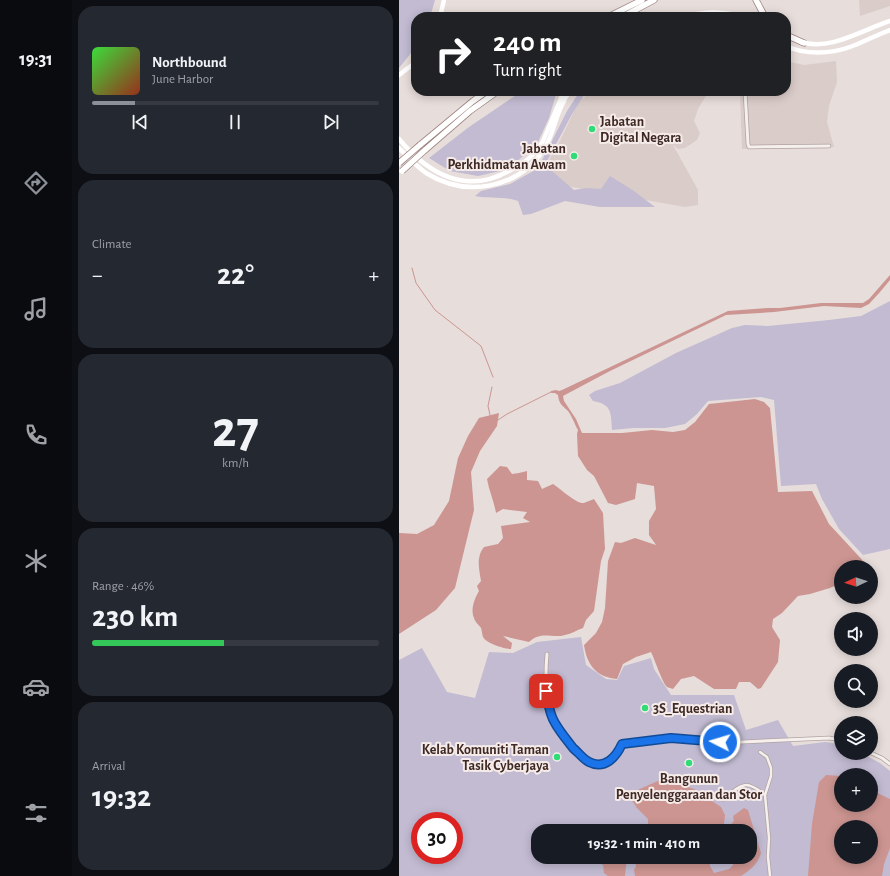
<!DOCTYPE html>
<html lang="en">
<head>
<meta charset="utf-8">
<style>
  :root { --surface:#171b24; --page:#242831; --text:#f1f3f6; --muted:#9ea1a6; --line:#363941; --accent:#8c9099 }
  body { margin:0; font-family:"Alegreya Sans",sans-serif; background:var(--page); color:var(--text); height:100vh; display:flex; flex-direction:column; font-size:15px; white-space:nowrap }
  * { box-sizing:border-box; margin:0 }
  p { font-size:13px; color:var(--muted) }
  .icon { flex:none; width:22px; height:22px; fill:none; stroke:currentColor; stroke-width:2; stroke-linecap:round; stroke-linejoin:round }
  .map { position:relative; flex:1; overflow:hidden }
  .side { display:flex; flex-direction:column; gap:6px; padding:6px; background:#0d0f14; width:327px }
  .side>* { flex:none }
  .banner { position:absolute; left:12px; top:12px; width:380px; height:84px; border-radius:16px; box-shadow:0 2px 10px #0003; background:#202124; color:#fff; overflow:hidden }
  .needle { width:26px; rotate:266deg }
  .controls { position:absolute; left:435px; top:560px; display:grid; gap:8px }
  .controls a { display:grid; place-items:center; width:44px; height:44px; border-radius:50%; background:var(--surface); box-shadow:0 2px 10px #0003; font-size:20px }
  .speed { position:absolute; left:12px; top:812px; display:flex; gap:8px; font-size:20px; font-weight:700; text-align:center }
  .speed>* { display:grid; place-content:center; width:52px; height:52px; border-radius:50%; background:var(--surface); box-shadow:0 2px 10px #0003; line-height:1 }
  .speed .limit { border:6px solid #d22; background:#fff; color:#111 }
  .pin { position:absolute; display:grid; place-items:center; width:34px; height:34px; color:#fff; margin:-17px; border-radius:8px; box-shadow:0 2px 6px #0006 }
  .me { position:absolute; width:44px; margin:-22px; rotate:275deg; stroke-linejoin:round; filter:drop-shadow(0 0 3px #0008) }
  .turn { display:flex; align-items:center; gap:14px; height:84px; padding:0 16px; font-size:18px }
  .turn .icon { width:52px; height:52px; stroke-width:2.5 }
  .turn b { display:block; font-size:28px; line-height:34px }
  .big { font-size:30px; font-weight:700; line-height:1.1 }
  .side .card { flex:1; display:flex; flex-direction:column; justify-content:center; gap:6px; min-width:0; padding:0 14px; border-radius:16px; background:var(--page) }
  .side .dial { align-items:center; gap:0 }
  .dial b { font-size:52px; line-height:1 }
  .song { display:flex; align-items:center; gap:12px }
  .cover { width:48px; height:48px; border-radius:6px; background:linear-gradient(135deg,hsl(120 70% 55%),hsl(10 70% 35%)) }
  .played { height:4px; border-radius:2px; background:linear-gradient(90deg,var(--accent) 15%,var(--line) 15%) }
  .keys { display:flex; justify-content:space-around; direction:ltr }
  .heat { display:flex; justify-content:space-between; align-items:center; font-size:22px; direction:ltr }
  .charge { height:6px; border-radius:3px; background:linear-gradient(90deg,#34c759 46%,var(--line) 0) }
  .trip { position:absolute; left:132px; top:824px; width:226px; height:40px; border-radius:16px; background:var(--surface); box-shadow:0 2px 10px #0003; font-weight:700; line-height:40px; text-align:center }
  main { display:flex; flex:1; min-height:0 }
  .tab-bar { display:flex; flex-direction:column; width:72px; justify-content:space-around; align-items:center; background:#090b0e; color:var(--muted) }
  .tab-bar .icon { width:28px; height:28px }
  .tab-bar .selected { color:var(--accent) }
  .tab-bar b { font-size:18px; color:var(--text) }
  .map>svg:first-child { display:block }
  .built { fill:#daccc9 }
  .green { fill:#c2bbd2; fill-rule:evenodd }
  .water { fill:#cc9591; fill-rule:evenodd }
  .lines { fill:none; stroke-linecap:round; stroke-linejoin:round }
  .stream { stroke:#cc9591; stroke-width:1 }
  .pedestrian-casing { stroke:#b1a3a0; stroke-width:4 }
  .minor-casing { stroke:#b1a3a0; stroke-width:4.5 }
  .motorway-casing { stroke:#a08681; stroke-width:7 }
  .pedestrian { stroke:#f5f0ee; stroke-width:2.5 }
  .minor { stroke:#f5f0ee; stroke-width:3 }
  .secondary { stroke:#fff; stroke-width:4.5 }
  .motorway { stroke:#fff; stroke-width:5.5 }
  .motorway-bridge-casing { stroke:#a08681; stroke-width:7; stroke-linecap:butt }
  .motorway-bridge { stroke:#fff; stroke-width:5.5 }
  .route-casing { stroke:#114b97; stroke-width:10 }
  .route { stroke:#1a73e8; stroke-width:7 }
  .poi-dot { fill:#30dc76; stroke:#f5ecea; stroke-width:1.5 }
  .labels { text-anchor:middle; stroke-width:4; stroke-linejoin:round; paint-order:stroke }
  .poi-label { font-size:14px; font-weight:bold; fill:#3f2924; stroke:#f5ecea; text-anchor:start }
</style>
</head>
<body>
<main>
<nav class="tab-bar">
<b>19:31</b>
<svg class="icon selected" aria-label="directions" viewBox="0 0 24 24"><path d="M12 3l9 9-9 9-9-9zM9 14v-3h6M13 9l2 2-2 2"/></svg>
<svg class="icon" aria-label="music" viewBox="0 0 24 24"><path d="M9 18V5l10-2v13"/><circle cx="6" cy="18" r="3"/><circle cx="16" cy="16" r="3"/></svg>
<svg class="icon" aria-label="phone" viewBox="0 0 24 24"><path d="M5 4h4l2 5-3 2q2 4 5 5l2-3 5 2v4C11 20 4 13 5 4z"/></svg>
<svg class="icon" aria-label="climate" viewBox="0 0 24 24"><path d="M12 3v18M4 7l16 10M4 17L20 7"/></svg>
<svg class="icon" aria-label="car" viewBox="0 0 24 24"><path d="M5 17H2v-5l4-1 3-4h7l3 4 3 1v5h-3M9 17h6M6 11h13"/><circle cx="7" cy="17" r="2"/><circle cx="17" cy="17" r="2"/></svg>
<svg class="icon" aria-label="filters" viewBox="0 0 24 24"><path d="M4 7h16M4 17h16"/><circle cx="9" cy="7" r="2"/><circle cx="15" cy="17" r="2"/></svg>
</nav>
<section class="side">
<div class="card">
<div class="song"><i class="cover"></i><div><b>Northbound</b><p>June Harbor</p></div></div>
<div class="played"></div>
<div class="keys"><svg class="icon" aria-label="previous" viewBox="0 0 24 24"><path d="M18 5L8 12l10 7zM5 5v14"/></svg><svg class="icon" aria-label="pause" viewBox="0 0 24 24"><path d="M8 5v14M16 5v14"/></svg><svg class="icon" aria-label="next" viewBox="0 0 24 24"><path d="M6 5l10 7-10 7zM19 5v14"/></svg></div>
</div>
<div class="card"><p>Climate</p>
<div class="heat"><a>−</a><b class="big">22°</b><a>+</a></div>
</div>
<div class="card dial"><b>27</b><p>km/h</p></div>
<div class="card"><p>Range · 46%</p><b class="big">230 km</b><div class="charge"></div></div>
<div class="card"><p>Arrival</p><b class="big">19:32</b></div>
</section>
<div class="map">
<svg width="491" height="876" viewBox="0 0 491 876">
  <rect width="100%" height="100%" fill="#e7dddb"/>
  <path class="built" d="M460 0H491V6L461 16Z
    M387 61 405 65 437 61 438 82 430 106 428 122 435 147 343 149 341 93 308 94 299 109 295 121 301 133 298 140 286 148 279 149 274 145 299 190V205L286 207 168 186 144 170 159 145 179 103 192 91H387Z"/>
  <path class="green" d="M0 0H36L31 17H17V47L0 68Z
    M123 91H158L150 118 139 142 110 169 79 176 51 171 30 158 70 127Z
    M181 91H190L187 92 172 116 146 165 175 190 187 188 202 189 211 176 235 191 256 207H201L166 201 132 214 124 215 119 201C105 196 90 199 76 196L82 191 111 184 138 169 148 151 168 111Z
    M491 301V549L464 555 440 529 423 499 417 484 382 486 375 400 362 397 309 401 298 414 286 424 266 428H234L213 430C212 413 213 404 194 401L190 395 196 391 221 383 277 353 333 328 346 325 369 326 430 320 462 316Z
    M182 637 187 665 207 679 218 680 225 666 252 658 255 669 272 695H335L347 730 379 720 394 746 426 742 441 744 442 745V753H462L481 763 491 771V876H0V660L23 648 48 692 76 698 90 652 114 653 138 642ZM442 775H472V805H442ZM21 821H55V855H21ZM442 827H472V857H442ZM139 831H351V857H139Z"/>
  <path class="water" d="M491 275V280L481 292 470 304 462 308 425 306 375 312 327 315 209 372 164 396 165 401 177 419 183 433H223L253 430 274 432 286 430 296 422 310 404 356 399 365 402 371 408 379 492 413 491 430 524 467 564 464 567H442V583L431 588 411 594 399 596 383 613 374 619 373 627 381 640 379 662 362 688 359 689 351 682H340L337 689H315L295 676 282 679 274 689C272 688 270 688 268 687 263 682 256 660 252 652L237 657 224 664 218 679C197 677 188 665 185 645L197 633 203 622 206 608 209 561 216 542 222 543 236 538 257 545 250 535V521L257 509 255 486 238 483 236 499 217 505 209 503 195 476 188 470 179 456 178 434 179 430C176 425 173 416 169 411 163 405 160 404 159 395L156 393H152V391L157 390 160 391 163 390 329 311 368 308H381L422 303H464L470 299Z
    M100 413 98 426 81 451 72 472 75 510 56 588 37 610 0 634V533L18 534 35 525 50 501 59 458 69 436 80 418Z
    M101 466 108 467 113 474 120 473 128 471V480L139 481 143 489 154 484C162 489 177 504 185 503 188 502 192 500 195 499L204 513 206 549 202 561 195 611 187 620 184 628C178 630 172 634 166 635 153 639 143 630 130 642L104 636 113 643 112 649C105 649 87 643 84 637 83 634 83 631 82 628 80 625 76 622 75 618 71 609 76 598 80 591L78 586 82 581C80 569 77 557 85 547L99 544 104 538 102 526 131 522 124 518 128 512 104 509 97 513C95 501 90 491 88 479Z
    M427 775 442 776V805H472V790L491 799V848L485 864 483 876H409L413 824 420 782ZM442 827H472V857H442Z
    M261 780 280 784 295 789 322 807 326 815 325 824 329 827 335 821 334 816 345 808 349 810 362 853C359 864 351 870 342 876H236L235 870 237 866 235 857H311V866L315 873 330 869 334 865 333 857H351V831H249V819L238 808 232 799 234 792Z
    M199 857H228L226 876H209L205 873 204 865 200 863Z"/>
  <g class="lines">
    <path class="stream" d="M13 268 17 283 36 310 82 346 94 377
      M91 415 89 406 93 387
      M99 420 108 414 152 392"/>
    <g class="pedestrian-casing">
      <path id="pedestrian" d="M361 752 368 757 372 768V776L366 795 370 838 369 857 371 876
        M324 800C342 785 345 778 366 795"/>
    </g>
    <g class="minor-casing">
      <path id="minor" d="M346 91 349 144 350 147 430 146
        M148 654C146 676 146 697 153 718 157 727 164 736 171 743 176 749 181 756 188 761 203 772 217 757 223 744L271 739 321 743 430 738 442 740
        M472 753 483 758 491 764"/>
    </g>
    <g class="motorway-casing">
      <path id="motorway" d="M357 0 366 17
        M209 17 243 0
        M223 17 255 0
        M387 35 405 43
        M21 145 74 101 88 91
        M26 150 71 111 99 91"/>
    </g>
    <use href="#pedestrian" class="pedestrian"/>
    <use href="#minor" class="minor"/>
    <path class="secondary" d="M41 17 45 0
      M286 17C308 10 324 12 346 17
      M402 42C432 51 463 30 491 21
      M387 46C406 55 432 54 451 47 465 42 477 35 491 30
      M0 75 17 62
      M0 139C29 174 67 195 110 171 125 164 136 155 144 141L165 91
      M0 148C9 157 17 166 27 173 67 198 119 189 145 149 155 134 156 116 165 101 166 97 169 94 172 91"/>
    <use href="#motorway" class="motorway"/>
    <g class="motorway-bridge-casing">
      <path id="motorway-bridge" d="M0 163 21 145
        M3 171 26 150"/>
    </g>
    <use href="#motorway-bridge" class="motorway-bridge"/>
  </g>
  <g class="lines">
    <g class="route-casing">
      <path id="route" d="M147 691C149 701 150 714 156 723 161 732 168 740 174 748 179 752 184 759 190 762 206 770 217 757 223 744L272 738 321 742"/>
    </g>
    <use href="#route" class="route"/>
  </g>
  <g class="poi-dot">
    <circle cx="193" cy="129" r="4"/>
    <circle cx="175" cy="156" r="4"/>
    <circle cx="246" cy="708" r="4"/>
    <circle cx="158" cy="757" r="4"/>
    <circle cx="290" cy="763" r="4"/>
  </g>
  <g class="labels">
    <g class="poi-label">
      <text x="201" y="126">Jabatan<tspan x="201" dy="16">Digital Negara</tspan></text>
      <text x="167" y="153" text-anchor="end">Jabatan<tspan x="167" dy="16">Perkhidmatan Awam</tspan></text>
      <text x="254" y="713">3S_Equestrian</text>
      <text x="150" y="754" text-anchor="end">Kelab Komuniti Taman<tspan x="150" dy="16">Tasik Cyberjaya</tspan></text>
      <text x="290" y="783" text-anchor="middle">Bangunun<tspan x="290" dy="16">Penyelenggaraan dan Stor</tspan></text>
    </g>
  </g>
</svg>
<div class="controls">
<a><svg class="needle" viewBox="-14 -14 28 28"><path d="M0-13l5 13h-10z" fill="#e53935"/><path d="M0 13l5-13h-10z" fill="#9ea1a6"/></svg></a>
<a><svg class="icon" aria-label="sound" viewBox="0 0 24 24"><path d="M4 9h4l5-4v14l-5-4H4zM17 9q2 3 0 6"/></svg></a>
<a><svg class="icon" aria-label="search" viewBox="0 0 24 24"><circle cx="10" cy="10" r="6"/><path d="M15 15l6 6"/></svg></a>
<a><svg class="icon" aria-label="layers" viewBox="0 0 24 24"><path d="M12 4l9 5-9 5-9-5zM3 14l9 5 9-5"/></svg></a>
<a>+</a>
<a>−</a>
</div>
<div class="speed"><div class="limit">30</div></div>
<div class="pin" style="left:147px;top:691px;background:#d93025"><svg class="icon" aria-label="arrive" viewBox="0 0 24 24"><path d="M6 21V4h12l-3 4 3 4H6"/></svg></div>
<svg class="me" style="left:321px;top:742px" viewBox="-20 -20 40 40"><circle r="17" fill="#1a73e8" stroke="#fff" stroke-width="3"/><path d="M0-11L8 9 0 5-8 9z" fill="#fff"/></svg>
<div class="trip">19:32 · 1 min · 410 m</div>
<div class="banner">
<div class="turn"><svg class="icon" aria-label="right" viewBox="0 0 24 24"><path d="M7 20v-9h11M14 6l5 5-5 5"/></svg><div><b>240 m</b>Turn right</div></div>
</div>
</div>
</main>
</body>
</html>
